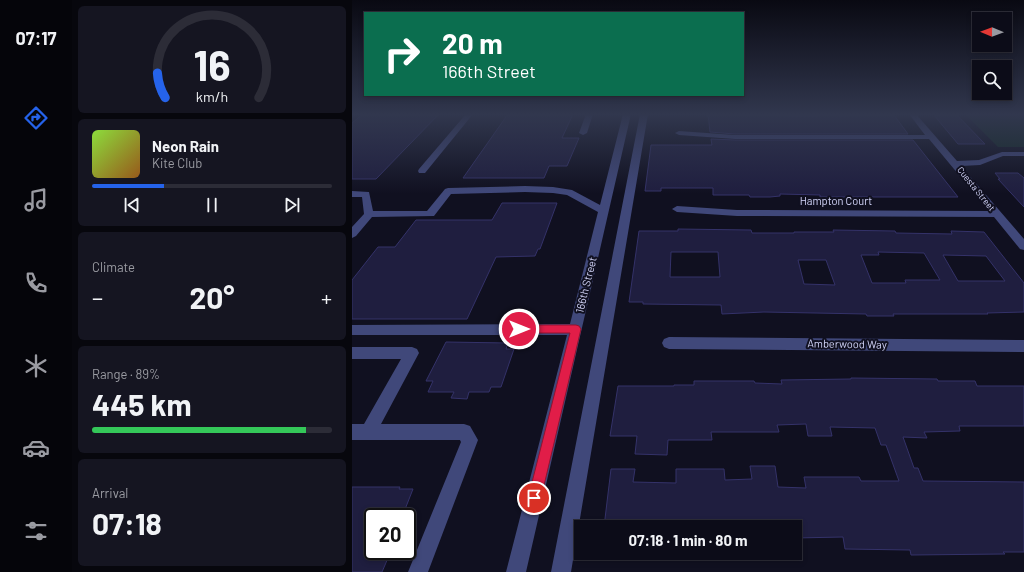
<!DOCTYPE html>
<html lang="en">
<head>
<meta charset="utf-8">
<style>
  :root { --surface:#0c0c18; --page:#151521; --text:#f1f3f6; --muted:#9a9ba2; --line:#2c2c37; --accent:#2563eb }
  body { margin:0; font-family:Barlow,sans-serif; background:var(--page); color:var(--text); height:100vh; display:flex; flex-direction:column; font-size:15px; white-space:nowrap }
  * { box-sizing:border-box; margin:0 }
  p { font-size:13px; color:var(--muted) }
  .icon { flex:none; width:22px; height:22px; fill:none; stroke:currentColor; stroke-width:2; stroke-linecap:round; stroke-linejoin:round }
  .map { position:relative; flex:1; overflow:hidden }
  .panel { display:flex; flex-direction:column; gap:6px; padding:6px; background:#07070d; width:280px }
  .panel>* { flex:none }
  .hud { position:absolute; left:12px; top:12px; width:380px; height:84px; border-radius:0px; box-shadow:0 2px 6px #0003,0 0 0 1px var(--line); background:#0b6e4f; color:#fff; overflow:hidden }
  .needle { width:26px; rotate:271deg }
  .controls { position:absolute; left:620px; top:12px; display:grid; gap:8px }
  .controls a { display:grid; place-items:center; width:40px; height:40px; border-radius:0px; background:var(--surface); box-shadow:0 2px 6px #0003,0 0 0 1px var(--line); font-size:20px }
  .speed { position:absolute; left:12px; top:508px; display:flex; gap:8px; font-size:20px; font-weight:700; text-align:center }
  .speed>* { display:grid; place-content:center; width:52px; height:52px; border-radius:50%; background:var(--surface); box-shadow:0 2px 6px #0003,0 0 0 1px var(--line); line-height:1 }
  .speed .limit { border:2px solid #111; border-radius:6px; background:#fff; color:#111 }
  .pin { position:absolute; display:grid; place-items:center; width:34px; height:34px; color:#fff; margin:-17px; border:2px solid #fff; border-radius:50%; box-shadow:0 1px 4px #0007 }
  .me { position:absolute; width:44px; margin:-22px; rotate:90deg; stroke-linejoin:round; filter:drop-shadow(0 0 3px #0008) }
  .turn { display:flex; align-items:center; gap:14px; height:84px; padding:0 12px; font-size:18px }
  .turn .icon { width:52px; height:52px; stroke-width:2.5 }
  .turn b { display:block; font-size:28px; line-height:34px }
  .big { font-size:30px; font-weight:700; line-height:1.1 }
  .panel .tile { flex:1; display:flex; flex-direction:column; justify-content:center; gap:6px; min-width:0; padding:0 14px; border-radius:6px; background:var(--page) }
  .panel .dial { align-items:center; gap:0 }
  .dial svg { height:104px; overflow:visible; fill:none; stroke:var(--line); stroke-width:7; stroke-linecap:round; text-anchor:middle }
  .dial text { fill:var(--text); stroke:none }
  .song { display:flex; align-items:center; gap:12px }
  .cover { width:48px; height:48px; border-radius:6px; background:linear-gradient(135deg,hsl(90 70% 55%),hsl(30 70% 35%)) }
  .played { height:4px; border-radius:2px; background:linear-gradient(90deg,var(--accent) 30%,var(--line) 30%) }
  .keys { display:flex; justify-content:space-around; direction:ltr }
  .heat { display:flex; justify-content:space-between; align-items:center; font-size:22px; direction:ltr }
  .charge { height:6px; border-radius:3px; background:linear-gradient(90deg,#34c759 89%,var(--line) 0) }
  .trip { position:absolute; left:222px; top:520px; width:228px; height:40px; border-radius:0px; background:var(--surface); box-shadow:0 2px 6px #0003,0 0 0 1px var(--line); font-weight:700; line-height:40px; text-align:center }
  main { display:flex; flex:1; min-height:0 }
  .tabs { display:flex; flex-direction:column; width:72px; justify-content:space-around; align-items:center; background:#05050a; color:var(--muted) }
  .tabs .icon { width:28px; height:28px }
  .tabs .active { color:var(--accent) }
  .tabs b { font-size:18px; color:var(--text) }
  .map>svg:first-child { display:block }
  .green { fill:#132a25 }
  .building { fill:#1f1e3f; stroke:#343269; fill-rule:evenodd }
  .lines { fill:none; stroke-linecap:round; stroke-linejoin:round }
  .minor { fill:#40487a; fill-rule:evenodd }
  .route { fill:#e11d48; stroke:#92132f }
  .labels { text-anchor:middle; stroke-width:4; stroke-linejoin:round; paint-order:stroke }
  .far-street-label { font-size:9px; fill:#d4d6fa; stroke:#101020 }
  .street-label { font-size:11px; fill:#d4d6fa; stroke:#101020 }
</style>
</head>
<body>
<main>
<nav class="tabs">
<b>07:17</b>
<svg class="icon active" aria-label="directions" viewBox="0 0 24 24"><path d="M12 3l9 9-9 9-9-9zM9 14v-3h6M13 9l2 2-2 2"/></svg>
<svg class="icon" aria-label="music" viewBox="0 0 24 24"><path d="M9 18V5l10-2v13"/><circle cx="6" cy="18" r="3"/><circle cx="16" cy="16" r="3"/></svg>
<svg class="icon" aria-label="phone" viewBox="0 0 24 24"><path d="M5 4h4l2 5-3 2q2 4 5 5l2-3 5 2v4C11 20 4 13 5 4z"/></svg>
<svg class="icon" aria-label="climate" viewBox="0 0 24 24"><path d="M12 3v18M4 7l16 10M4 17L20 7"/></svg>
<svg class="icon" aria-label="car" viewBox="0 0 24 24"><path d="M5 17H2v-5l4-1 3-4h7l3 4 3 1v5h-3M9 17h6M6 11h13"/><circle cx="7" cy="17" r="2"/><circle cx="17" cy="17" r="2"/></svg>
<svg class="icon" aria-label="filters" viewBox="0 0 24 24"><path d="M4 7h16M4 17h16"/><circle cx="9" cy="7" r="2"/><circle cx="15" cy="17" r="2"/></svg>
</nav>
<section class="panel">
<div class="tile dial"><svg viewBox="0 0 100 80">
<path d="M14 69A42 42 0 1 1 86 69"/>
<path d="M14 69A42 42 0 0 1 8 50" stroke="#2563eb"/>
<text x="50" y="56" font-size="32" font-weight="700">16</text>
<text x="50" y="72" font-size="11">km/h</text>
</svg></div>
<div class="tile">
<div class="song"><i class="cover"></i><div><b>Neon Rain</b><p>Kite Club</p></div></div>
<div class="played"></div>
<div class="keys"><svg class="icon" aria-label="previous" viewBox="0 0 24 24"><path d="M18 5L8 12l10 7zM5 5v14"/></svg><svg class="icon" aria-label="pause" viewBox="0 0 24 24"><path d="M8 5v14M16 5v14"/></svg><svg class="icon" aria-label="next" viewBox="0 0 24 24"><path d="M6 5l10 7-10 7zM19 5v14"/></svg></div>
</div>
<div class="tile"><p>Climate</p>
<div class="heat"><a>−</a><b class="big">20°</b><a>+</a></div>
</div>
<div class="tile"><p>Range · 89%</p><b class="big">445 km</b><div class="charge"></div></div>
<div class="tile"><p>Arrival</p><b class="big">07:18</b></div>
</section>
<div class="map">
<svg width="672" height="572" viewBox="0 0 672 572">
  <rect width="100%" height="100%" fill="#101020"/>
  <path class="green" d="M613 114H672V147H646Z"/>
  <path class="building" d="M11 114H87L24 179H0V123Z
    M156 114H221L210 138H227L215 166H197L192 178H111Z
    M356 114 438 116H465V114H487L488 116 542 115 556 134H383L358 132Z
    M581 114H604L633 144H606Z
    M359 139 383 140H561L606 197H468V195L428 194V196L418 197H398L397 195H361V188H309V191H293L299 145H360Z
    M643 173H666L672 178V207L646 179H648Z
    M150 203H205L188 249H186L183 256 144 257 115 319H0V280L26 247H43L64 220H140Z
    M326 229 399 230 400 233H442V232H482L481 230 543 231 544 233 600 234 599 231 632 232 672 283V312L635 313 636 314H541L542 316H515L514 314 412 312 370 314 369 305 291 304V302H277L287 231H326ZM319 252H366L368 277H318ZM526 252 572 253 588 280H553L554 283H520L509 255H527ZM591 255 634 256 653 281H606ZM446 260H474L483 285 452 284Z
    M94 342 156 343 154 349H162L149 387H139L137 392H117L115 399 99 398 102 392H76L81 381H74Z
    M499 378 585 379 586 381H623L625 386H672V426H607L608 431 572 432 575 438 551 437 562 468H566L571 481 672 482V552H651L653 554 559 555 558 550 493 549 491 537 443 538V527H252L259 469H283L281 482 324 483V469H372L373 480 400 479 398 466H423L426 487 454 488 452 477H507L509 481H547L534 445H529L523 428 478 427 480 436H456L454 424 425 425 427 432H359L360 440H316L315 455 283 454 285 436H258L266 386H322V385H342V381H402L403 383 430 384 429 380 499 379Z
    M0 487H48L47 489H61L50 517H21V551H39L30 572H0Z"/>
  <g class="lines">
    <path class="minor" d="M114 114H121L73 173H67L66 171 67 169Z
      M234 114H241L235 133 231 135 227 133Z
      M271 114H279L174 572H154L215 335H0V325L218 324 246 212 215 195 201 193 173 192 99 194 82 216 20 217 4 236 0 238V227L12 214 10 197H0V191L17 192 21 211H75L93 189 96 188 173 186 201 187 220 190 248 205Z
      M288 114H296L219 572H199Z
      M557 114H564L605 161 627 160 650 152H672V156H651L628 165 609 166 672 239V250L668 249 642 217 385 216 325 212 320 209 325 206 385 210 637 211 577 139H383L327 135 323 133 327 131 383 135H573Z
      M317 337 672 340V352L317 349 312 347 310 343 312 339Z
      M0 347H60L65 349 67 353 29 424H112L118 426 126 440 76 572H56L109 442 108 440H0V424H12L49 359H0Z"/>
  </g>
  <linearGradient id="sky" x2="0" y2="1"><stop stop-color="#090912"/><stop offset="0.59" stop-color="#31374e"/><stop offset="1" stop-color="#31374e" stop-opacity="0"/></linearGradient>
  <rect width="672" height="194" fill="url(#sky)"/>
  <path class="route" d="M167 325H224L227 326 229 329 189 498 187 502 182 504 178 502 176 498 218 333H167L163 332 162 329 163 326Z"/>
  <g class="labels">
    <g class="far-street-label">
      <text transform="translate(624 189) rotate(51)" y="3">Cuesta Street</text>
    </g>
    <g class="street-label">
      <text x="484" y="205">Hampton Court</text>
      <text transform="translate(234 285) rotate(-76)" y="4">166th Street</text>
      <text transform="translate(495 344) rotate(1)" y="4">Amberwood Way</text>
    </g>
  </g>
</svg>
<div class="controls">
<a><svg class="needle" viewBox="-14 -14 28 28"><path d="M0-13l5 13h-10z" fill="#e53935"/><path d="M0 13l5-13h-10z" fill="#9a9ba2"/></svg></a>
<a><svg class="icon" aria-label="search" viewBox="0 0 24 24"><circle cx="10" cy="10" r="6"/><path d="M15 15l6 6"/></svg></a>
</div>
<div class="speed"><div class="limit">20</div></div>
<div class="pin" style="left:182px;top:498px;background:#d93025"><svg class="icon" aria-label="arrive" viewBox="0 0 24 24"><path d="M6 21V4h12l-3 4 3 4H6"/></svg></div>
<svg class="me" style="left:167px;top:329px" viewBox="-20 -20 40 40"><circle r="17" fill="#e11d48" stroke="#fff" stroke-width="3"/><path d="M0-11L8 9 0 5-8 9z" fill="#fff"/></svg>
<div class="trip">07:18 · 1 min · 80 m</div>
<div class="hud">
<div class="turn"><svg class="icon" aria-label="right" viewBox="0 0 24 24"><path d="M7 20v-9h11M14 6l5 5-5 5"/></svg><div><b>20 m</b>166th Street</div></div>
</div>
</div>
</main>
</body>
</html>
